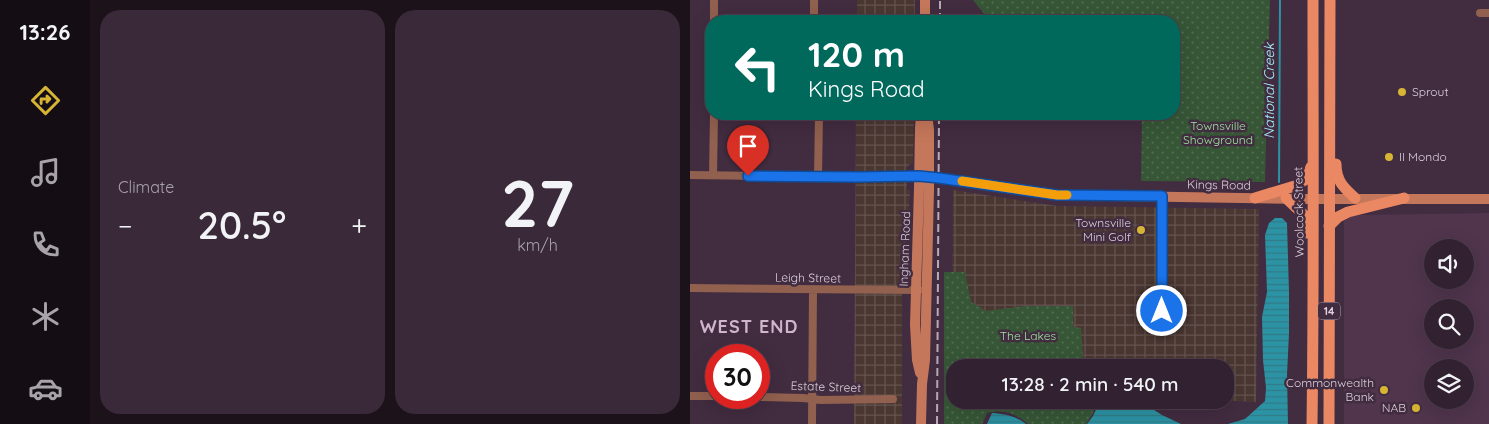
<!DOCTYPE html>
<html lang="en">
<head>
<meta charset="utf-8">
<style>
  :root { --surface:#322130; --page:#3a2938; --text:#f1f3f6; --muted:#a8a3ab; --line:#4d3e4c; --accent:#d7b434 }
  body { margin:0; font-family:Quicksand,sans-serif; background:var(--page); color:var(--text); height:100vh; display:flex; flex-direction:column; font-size:19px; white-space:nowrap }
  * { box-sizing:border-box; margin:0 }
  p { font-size:16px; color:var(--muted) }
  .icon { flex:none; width:28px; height:28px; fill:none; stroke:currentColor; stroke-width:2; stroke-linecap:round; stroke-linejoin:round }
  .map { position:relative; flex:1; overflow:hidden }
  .panel { display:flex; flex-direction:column; gap:10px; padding:10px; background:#1c121a; width:600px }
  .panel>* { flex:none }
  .top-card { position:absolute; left:15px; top:15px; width:475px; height:105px; border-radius:20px; box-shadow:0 5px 20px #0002,0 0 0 1px var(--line); background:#00695c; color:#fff; overflow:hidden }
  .controls { position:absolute; left:734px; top:239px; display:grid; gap:10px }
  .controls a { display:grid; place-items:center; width:50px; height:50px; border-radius:50%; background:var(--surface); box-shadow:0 5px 20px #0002,0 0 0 1px var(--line); font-size:25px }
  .speed { position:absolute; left:15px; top:344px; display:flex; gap:10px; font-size:25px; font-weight:700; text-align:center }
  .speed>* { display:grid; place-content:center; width:65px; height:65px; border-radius:50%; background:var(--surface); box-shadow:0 5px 20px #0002,0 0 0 1px var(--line); line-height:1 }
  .speed .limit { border:8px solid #d22; background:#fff; color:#111 }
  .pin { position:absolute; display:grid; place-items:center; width:42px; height:42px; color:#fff; margin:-51px -21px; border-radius:50% 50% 50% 0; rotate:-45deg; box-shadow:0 0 5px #0007 }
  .pin .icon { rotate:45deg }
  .me { position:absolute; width:55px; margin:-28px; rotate:0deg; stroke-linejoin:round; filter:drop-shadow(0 0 4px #0008) }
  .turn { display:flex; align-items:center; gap:18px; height:105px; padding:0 20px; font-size:22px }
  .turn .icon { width:65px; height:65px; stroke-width:2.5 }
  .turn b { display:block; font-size:35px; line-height:42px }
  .big { font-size:38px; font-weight:600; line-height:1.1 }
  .panel .card { flex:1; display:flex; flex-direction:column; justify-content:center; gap:8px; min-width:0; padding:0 18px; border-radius:20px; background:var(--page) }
  .panel .dial { align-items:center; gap:0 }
  .dial b { font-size:65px; line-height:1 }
  .heat { display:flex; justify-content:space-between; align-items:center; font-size:28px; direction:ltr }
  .panel .tiles { flex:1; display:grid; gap:10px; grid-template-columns:repeat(2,1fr) }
  .trip { position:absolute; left:256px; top:359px; width:288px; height:50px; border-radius:20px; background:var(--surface); box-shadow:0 5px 20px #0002,0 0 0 1px var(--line); font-weight:600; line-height:50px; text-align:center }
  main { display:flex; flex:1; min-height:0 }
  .dock { display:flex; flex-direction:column; width:90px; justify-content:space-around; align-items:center; background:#140d13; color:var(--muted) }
  .dock .icon { width:35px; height:35px }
  .dock .active { color:var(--accent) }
  .dock b { font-size:22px; color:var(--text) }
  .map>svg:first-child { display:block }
  .built { fill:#50354d; fill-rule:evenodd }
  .industrial { fill:url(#industrial-grid) }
  .park { fill:url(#park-dots) }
  .water { fill:url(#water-rules) }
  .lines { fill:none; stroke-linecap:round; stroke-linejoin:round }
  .stream { stroke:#2b93a4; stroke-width:2 }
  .street { stroke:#91604e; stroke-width:8 }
  .secondary { stroke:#c4775b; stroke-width:10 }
  .primary { stroke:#ea8863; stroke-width:11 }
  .rail { stroke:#b8a9b7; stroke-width:2; stroke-dasharray:8 4; stroke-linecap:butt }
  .route-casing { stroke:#114b97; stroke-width:12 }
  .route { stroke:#1a73e8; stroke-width:9 }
  .slow { stroke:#f59e0b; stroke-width:9 }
  .poi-dot { fill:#d7b434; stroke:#422c40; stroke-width:2 }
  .labels { text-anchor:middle; stroke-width:5; stroke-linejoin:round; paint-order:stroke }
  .shield { fill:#422c40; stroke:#afa0ae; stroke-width:1 }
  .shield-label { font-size:11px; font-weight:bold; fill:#ded1dd }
  .poi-label { font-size:12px; fill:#ded1dd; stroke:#422c40; text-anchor:end }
  .park-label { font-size:12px; fill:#9de79e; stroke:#422c40 }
  .street-label { font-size:12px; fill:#ded1dd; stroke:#422c40 }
  .water-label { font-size:14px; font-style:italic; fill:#a5effd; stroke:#422c40 }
  .district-label { font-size:18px; font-weight:bold; letter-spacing:1px; fill:#d0b5cd; stroke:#422c40 }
</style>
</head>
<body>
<main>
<nav class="dock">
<b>13:26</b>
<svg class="icon active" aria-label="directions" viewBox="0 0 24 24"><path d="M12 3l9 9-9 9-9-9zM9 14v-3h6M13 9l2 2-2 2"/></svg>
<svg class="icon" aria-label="music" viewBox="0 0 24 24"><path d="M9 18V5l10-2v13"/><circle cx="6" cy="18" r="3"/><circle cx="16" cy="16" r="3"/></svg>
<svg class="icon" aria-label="phone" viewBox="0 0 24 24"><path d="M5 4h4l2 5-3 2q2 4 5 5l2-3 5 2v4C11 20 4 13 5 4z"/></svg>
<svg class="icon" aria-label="climate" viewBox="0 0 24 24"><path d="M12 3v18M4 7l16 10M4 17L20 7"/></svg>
<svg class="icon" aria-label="car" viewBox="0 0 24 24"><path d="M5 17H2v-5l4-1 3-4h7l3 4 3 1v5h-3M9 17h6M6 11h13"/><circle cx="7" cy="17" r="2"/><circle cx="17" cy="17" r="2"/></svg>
</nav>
<section class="panel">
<div class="tiles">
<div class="card"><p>Climate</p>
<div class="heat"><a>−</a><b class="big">20.5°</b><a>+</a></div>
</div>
<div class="card dial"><b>27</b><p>km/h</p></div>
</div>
</section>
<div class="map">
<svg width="799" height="424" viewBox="0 0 799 424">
  <defs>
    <pattern id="industrial-grid" width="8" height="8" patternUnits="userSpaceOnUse" patternTransform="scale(1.25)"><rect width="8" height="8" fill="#4b3732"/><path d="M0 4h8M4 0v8" fill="none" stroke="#64534f"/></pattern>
    <pattern id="park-dots" width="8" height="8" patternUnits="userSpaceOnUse" patternTransform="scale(1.25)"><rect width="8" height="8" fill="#365636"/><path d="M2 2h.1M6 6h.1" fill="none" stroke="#536d53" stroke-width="1.8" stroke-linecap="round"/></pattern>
    <pattern id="water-rules" width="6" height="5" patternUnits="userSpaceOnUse" patternTransform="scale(1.25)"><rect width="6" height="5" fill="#2b93a4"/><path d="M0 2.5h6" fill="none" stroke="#327a87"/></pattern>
  </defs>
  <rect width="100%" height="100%" fill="#422c40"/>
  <path class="built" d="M799 213V424H654V221L662 216 669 215ZM742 248H775V280H742ZM742 308H775V340H742ZM742 368H775V400H742Z"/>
  <path class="industrial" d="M167 0H225V21H167Z
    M166 114H224L223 162 217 167V188L220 191 219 210 215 251 214 277 212 280V424H164Z
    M263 190 367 206 569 209 566 402 522 400H535V368H265L262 388Z"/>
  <path class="park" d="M283 0H580L575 182 451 181 452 114H484V21H300Z
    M254 272H275L281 302 296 311 335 306H383V327L391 328 393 360 397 367 265 368V400H408L402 415 396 424H338C325 413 313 409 297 413L292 424H254Z"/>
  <path class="water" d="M585 218H592L597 223 599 292V333L597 375 598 424H538L555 419 575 401 576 388 573 360 572 317 577 292 575 235 579 223Z
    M414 400H432L453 403 472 415 491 424H397L403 416 410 401Z
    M302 413C315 414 326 416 336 424H297Z"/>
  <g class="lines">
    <path class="stream" d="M589 182 590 0"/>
    <path class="street" d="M790 13H799
      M24 21V0
      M124 21V0
      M0 175 168 177 229 176
      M23 175 24 114
      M128 177 129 114
      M0 288 229 290
      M472 311V196
      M0 396H26
      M69 397 113 398 131 400 203 399
      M122 424 123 290"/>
    <path class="secondary" d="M235 21V0
      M229 176 249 178 367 195 611 199H799
      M230 373 227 360 225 325 229 188 230 128 231 114
      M231 424 232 384 235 360 239 190V130L237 114"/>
    <path class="primary" d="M646 164C646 181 654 188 665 198
      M565 198 608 185 617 178 621 167
      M596 198 615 216 617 233
      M639 226 648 217 658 212 714 198
      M622 424C624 283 623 141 623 0
      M639 424 640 0"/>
    <path class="rail" d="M250 21V0
      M247 424 249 114"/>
  </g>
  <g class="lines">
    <g class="route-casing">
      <path id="route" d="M58 176 168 177 229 176 249 178 367 195 472 196V311"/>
    </g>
    <use href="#route" class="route"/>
    <path class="slow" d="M272 181 367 195H377"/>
  </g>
  <g class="poi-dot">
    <circle cx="712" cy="92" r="5"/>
    <circle cx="699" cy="157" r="5"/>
    <circle cx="451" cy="230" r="5"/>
    <circle cx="694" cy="390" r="5"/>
    <circle cx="726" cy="408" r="5"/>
  </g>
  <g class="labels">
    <rect class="shield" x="628" y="302.5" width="22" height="17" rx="4"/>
    <g class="shield-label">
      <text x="639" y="315">14</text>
    </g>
    <g class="poi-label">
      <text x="722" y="96" text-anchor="start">Sprout</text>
      <text x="709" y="161" text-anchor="start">Il Mondo</text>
      <text x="441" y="227">Townsville<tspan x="441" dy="14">Mini Golf</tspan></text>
      <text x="684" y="387">Commonwealth<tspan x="684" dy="14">Bank</tspan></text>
      <text x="716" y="412">NAB</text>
    </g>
    <g class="park-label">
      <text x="528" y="130">Townsville<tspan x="528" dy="14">Showground</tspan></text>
      <text x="338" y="340">The Lakes</text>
    </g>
    <g class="street-label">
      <text transform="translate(529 185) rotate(1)" y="4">Kings Road</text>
      <text transform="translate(609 212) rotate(-91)" y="4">Woolcock Street</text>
      <text transform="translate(215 249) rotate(-88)" y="4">Ingham Road</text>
      <text transform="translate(118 278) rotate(1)" y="4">Leigh Street</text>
      <text transform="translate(136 387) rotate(2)" y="4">Estate Street</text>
    </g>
    <g class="water-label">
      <text transform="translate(579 91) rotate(-90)" y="5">National Creek</text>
    </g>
    <g class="district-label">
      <text x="59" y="333">WEST END</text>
    </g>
  </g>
</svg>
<div class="controls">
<a><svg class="icon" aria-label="sound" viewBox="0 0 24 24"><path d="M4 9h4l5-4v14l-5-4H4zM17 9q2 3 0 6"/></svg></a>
<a><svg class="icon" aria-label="search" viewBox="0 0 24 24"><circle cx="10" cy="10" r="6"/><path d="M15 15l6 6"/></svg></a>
<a><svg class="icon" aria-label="layers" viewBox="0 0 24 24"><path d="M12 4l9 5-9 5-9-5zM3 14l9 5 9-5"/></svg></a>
</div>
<div class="speed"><div class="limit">30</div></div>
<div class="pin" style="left:58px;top:176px;background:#d93025"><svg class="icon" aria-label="arrive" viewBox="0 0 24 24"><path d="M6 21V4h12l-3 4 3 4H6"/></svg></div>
<svg class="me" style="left:472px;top:311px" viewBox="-20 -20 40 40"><circle r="17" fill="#1a73e8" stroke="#fff" stroke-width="3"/><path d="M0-11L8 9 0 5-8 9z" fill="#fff"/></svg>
<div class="trip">13:28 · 2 min · 540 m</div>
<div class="top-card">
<div class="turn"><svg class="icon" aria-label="left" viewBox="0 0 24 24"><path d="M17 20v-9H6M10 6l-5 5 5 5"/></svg><div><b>120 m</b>Kings Road</div></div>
</div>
</div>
</main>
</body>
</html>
